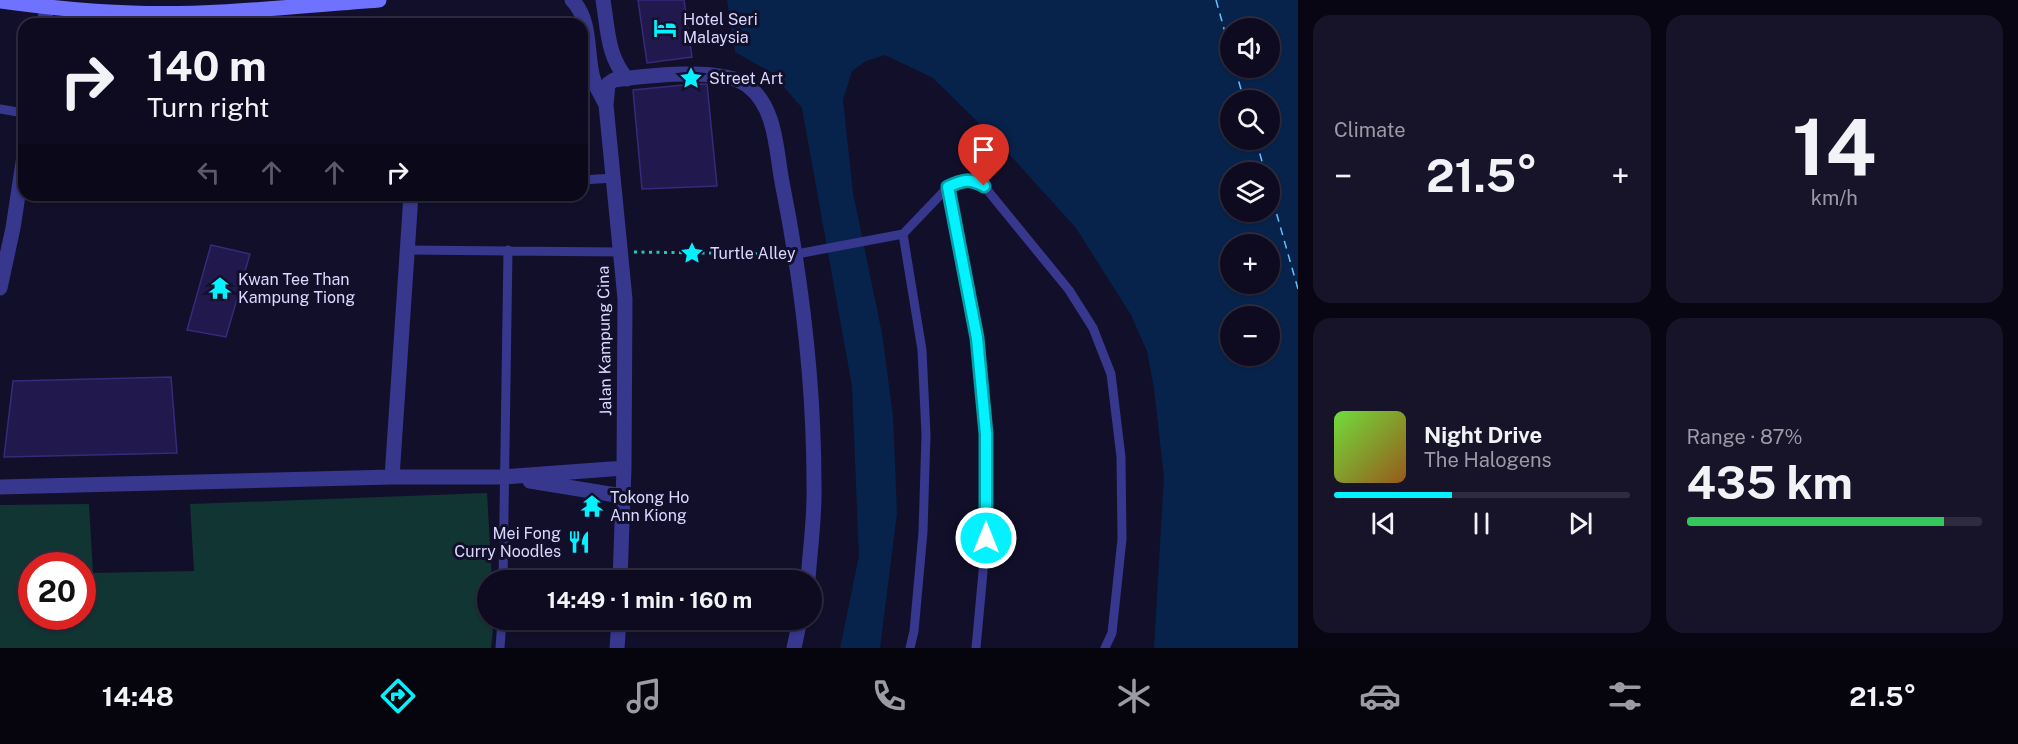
<!DOCTYPE html>
<html lang="en">
<head>
<meta charset="utf-8">
<style>
  :root { --surface:#0e0b20; --page:#171429; --text:#f1f3f6; --muted:#9b9ba5; --line:#2e2b3e; --accent:#04f2ff }
  body { margin:0; font-family:"Public Sans",sans-serif; background:var(--page); color:var(--text); height:100vh; display:flex; flex-direction:column; font-size:22px; white-space:nowrap }
  * { box-sizing:border-box; margin:0 }
  p { font-size:20px; color:var(--muted) }
  .icon { flex:none; width:33px; height:33px; fill:none; stroke:currentColor; stroke-width:2; stroke-linecap:round; stroke-linejoin:round }
  .map { position:relative; flex:1; overflow:hidden }
  .sheet { display:flex; flex-direction:column; gap:15px; padding:15px; background:#080612; width:720px }
  .sheet>* { flex:none }
  .top-card { position:absolute; left:18px; top:18px; width:570px; height:183px; border-radius:18px; box-shadow:0 2px 4px #0004,0 0 0 2px var(--line); background:#0e0b20; color:var(--text); overflow:hidden }
  .buttons { position:absolute; left:1220px; top:18px; display:grid; gap:12px }
  .buttons a { display:grid; place-items:center; width:60px; height:60px; border-radius:50%; background:var(--surface); box-shadow:0 2px 4px #0004,0 0 0 2px var(--line); font-size:30px }
  .speed { position:absolute; left:18px; top:552px; display:flex; gap:12px; font-size:30px; font-weight:700; text-align:center }
  .speed>* { display:grid; place-content:center; width:78px; height:78px; border-radius:50%; background:var(--surface); box-shadow:0 2px 4px #0004,0 0 0 2px var(--line); line-height:1 }
  .speed .limit { border:9px solid #d22; background:#fff; color:#111 }
  .pin { position:absolute; display:grid; place-items:center; width:51px; height:51px; color:#fff; margin:-62px -26px; border-radius:50% 50% 50% 0; rotate:-45deg; box-shadow:0 0 6px #0007 }
  .pin .icon { rotate:45deg }
  .me { position:absolute; width:66px; margin:-33px; rotate:0deg; stroke-linejoin:round; filter:drop-shadow(0 0 4px #0008) }
  .turn { display:flex; align-items:center; gap:21px; height:126px; padding:0 30px; font-size:27px }
  .turn .icon { width:78px; height:78px; stroke-width:2.5 }
  .turn b { display:block; font-size:42px; line-height:51px }
  .lanes { display:flex; align-items:center; height:57px; padding:0 30px; background:#0003; justify-content:center; gap:30px; direction:ltr }
  .lanes .off { opacity:.35 }
  .big { font-size:45px; font-weight:700; line-height:1.1 }
  .sheet .widget { flex:1; display:flex; flex-direction:column; justify-content:center; gap:9px; min-width:0; padding:0 21px; border-radius:18px; background:var(--page) }
  .sheet .dial { align-items:center; gap:0 }
  .dial b { font-size:78px; line-height:1 }
  .song { display:flex; align-items:center; gap:18px }
  .cover { width:72px; height:72px; border-radius:9px; background:linear-gradient(135deg,hsl(100 70% 55%),hsl(30 70% 35%)) }
  .played { height:6px; border-radius:3px; background:linear-gradient(90deg,var(--accent) 40%,var(--line) 40%) }
  .keys { display:flex; justify-content:space-around; direction:ltr }
  .heat { display:flex; justify-content:space-between; align-items:center; font-size:33px; direction:ltr }
  .charge { height:9px; border-radius:4px; background:linear-gradient(90deg,#34c759 87%,var(--line) 0) }
  .sheet .tiles { flex:1; display:grid; gap:15px; grid-template-columns:repeat(2,1fr) }
  .trip { position:absolute; left:477px; top:570px; width:345px; height:60px; border-radius:30px; background:var(--surface); box-shadow:0 2px 4px #0004,0 0 0 2px var(--line); font-weight:700; line-height:60px; text-align:center }
  .tab-bar { display:flex; height:96px; justify-content:space-around; align-items:center; background:#06040d; color:var(--muted) }
  .tab-bar .icon { width:42px; height:42px }
  .tab-bar .active { color:var(--accent) }
  .tab-bar b { font-size:27px; color:var(--text) }
  main { display:flex; flex:1; min-height:0 }
  .map>svg:first-child { display:block }
  .green { fill:#113532; fill-rule:evenodd }
  .water { fill:#07234b; fill-rule:evenodd }
  .lines { fill:none; stroke-linecap:round; stroke-linejoin:round }
  .ferry { stroke:#66c0ff; stroke-width:1.5; stroke-dasharray:8 6; stroke-linecap:butt }
  .building { fill:#21194d; stroke:#362a7a; stroke-width:1.5 }
  .path { stroke:#27c4b3; stroke-width:3; stroke-dasharray:3 4.5; stroke-linecap:butt }
  .lane { stroke:#36378d; stroke-width:9 }
  .street { stroke:#36378d; stroke-width:15 }
  .secondary { stroke:#6f72ff; stroke-width:15 }
  .route-casing { stroke:#039da6; stroke-width:15 }
  .route { stroke:#04f2ff; stroke-width:10 }
  .labels { text-anchor:middle; stroke-width:6; stroke-linejoin:round; paint-order:stroke }
  .poi-label { font-size:16px; fill:#dbd8ff; stroke:#120f2a; text-anchor:start }
  .street-label { font-size:16px; fill:#dbd8ff; stroke:#120f2a }
</style>
</head>
<body>
<main>
<div class="map">
<svg width="1298" height="648" viewBox="0 0 1298 648">
  <rect width="100%" height="100%" fill="#120f2a"/>
  <path class="green" d="M487 493 492 580H488V620H494L491 648H0V505L89 504 93 573 194 571 190 504ZM32 566H82V616H32Z"/>
  <path class="water" d="M727 0H1298V648H1154L1164 477 1154 389 1147 351 1131 315 1076 228 998 142 933 78 885 55 866 61 852 71 843 100 853 193 882 333 893 416 897 513 880 648H840L859 556 852 386 802 108 772 73 735 52ZM1230 28H1269V68H1230ZM1230 100H1269V140H1230ZM1230 172H1269V212H1230ZM1230 244H1269V284H1230ZM1230 316H1269V356H1230Z"/>
  <g class="lines">
    <path class="ferry" d="M1216 0 1230 50
      M1235 68 1244 100
      M1256 140 1265 172
      M1269 187 1298 289"/>
  </g>
  <path class="building" d="M638 0H684L692 57 647 63Z
    M694 84H707L717 186 642 189 633 90Z
    M211 245 250 254 226 337 187 330Z
    M171 377 177 453 4 457 13 381Z"/>
  <g class="lines">
    <path class="path" d="M634 252 781 254"/>
    <path class="lane" d="M0 109 24 113
      M582 180 613 178
      M948 187C963 180 970 178 984 186L1069 290 1093 328 1111 374 1121 457 1122 539 1112 633 1105 648
      M903 234 922 350 926 435 923 532 914 631 910 648
      M408 250 621 252
      M797 254 903 234 948 187 977 338 986 434V539L976 648
      M503 580 508 250
      M500 648 502 620"/>
    <path class="street" d="M572 0C592 20 586 53 593 78 596 88 602 96 606 105L625 299 624 468 620 580
      M603 0C608 30 607 55 627 79
      M44 24 47 7
      M606 105 608 84 614 80C645 76 723 66 748 86 776 107 776 150 782 182 802 282 814 383 814 485 815 517 810 549 808 580
      M0 288 13 228 24 156
      M392 477 411 195
      M530 481 622 496
      M0 487 392 477H503L624 468
      M617 648 619 620
      M794 648 800 620"/>
    <path class="secondary" d="M0 1C44 7 88 12 132 13 214 16 297 6 379 0"/>
  </g>
  <g class="lines">
    <g class="route-casing">
      <path id="route" d="M984 186C970 178 962 180 948 187L977 338 986 434V538"/>
    </g>
    <use href="#route" class="route"/>
  </g>
  <defs>
    <g id="hotel-bare" transform="scale(1.8)"><path d="M-6-4.5h1.5V1H6V5H4.5V3h-9V5H-6ZM-4 0a1.8 1.8 0 1 1 3.6 0ZM.5 0V-2.5h3Q6-2.5 6 0Z" fill="#04f2ff" stroke="#120f2a" stroke-width="2.5" paint-order="stroke"/></g>
    <g id="sight-bare" transform="scale(1.8)"><path d="M0-6L1.8-2.2L6-1.7L2.9 1.2L3.7 5.4L0 3.3L-3.7 5.4L-2.9 1.2L-6-1.7L-1.8-2.2Z" fill="#04f2ff" stroke="#120f2a" stroke-width="2.5" paint-order="stroke"/></g>
    <g id="temple-bare" transform="scale(1.8)"><path d="M0-6L5-2H3V0L6.5 2.5H4V6H1.5V3h-3V6H-4V2.5H-6.5L-3 0V-2H-5Z" fill="#04f2ff" stroke="#120f2a" stroke-width="2.5" paint-order="stroke"/></g>
    <g id="restaurant-bare" transform="scale(1.8)"><path d="M-5-6h1v4h1v-4h1v4h1v-4h1v5L-1.5 .5V6h-2V.5L-5-1ZM5-6V6H3V1.5H1.5Q1.5-4 5-6Z" fill="#04f2ff" stroke="#120f2a" stroke-width="2.5" paint-order="stroke"/></g>
  </defs>
  <g fill-rule="evenodd">
    <use href="#hotel-bare" x="665" y="28"/>
    <use href="#sight-bare" x="691" y="78"/>
    <use href="#sight-bare" x="692" y="253"/>
    <use href="#temple-bare" x="220" y="288"/>
    <use href="#temple-bare" x="592" y="506"/>
    <use href="#restaurant-bare" x="579" y="542"/>
  </g>
  <g class="labels">
    <g class="poi-label">
      <text x="683" y="25">Hotel Seri<tspan x="683" dy="18">Malaysia</tspan></text>
      <text x="709" y="84">Street Art</text>
      <text x="710" y="259">Turtle Alley</text>
      <text x="238" y="285">Kwan Tee Than<tspan x="238" dy="18">Kampung Tiong</tspan></text>
      <text x="610" y="503">Tokong Ho<tspan x="610" dy="18">Ann Kiong</tspan></text>
      <text x="561" y="539" text-anchor="end">Mei Fong<tspan x="561" dy="18">Curry Noodles</tspan></text>
    </g>
    <g class="street-label">
      <text transform="translate(604 341) rotate(-91)" y="6">Jalan Kampung Cina</text>
    </g>
  </g>
</svg>
<div class="buttons">
<a><svg class="icon" aria-label="sound" viewBox="0 0 24 24"><path d="M4 9h4l5-4v14l-5-4H4zM17 9q2 3 0 6"/></svg></a>
<a><svg class="icon" aria-label="search" viewBox="0 0 24 24"><circle cx="10" cy="10" r="6"/><path d="M15 15l6 6"/></svg></a>
<a><svg class="icon" aria-label="layers" viewBox="0 0 24 24"><path d="M12 4l9 5-9 5-9-5zM3 14l9 5 9-5"/></svg></a>
<a>+</a>
<a>−</a>
</div>
<div class="speed"><div class="limit">20</div></div>
<div class="pin" style="left:984px;top:186px;background:#d93025"><svg class="icon" aria-label="arrive" viewBox="0 0 24 24"><path d="M6 21V4h12l-3 4 3 4H6"/></svg></div>
<svg class="me" style="left:986px;top:538px" viewBox="-20 -20 40 40"><circle r="17" fill="#04f2ff" stroke="#fff" stroke-width="3"/><path d="M0-11L8 9 0 5-8 9z" fill="#fff"/></svg>
<div class="trip">14:49 · 1 min · 160 m</div>
<div class="top-card">
<div class="turn"><svg class="icon" aria-label="right" viewBox="0 0 24 24"><path d="M7 20v-9h11M14 6l5 5-5 5"/></svg><div><b>140 m</b>Turn right</div></div>
<div class="lanes"><svg class="icon off" aria-label="left" viewBox="0 0 24 24"><path d="M17 20v-9H6M10 6l-5 5 5 5"/></svg><svg class="icon off" aria-label="ahead" viewBox="0 0 24 24"><path d="M12 20V5M6 11l6-6 6 6"/></svg><svg class="icon off" aria-label="ahead" viewBox="0 0 24 24"><path d="M12 20V5M6 11l6-6 6 6"/></svg><svg class="icon" aria-label="right" viewBox="0 0 24 24"><path d="M7 20v-9h11M14 6l5 5-5 5"/></svg></div>
</div>
</div>
<section class="sheet">
<div class="tiles">
<div class="widget"><p>Climate</p>
<div class="heat"><a>−</a><b class="big">21.5°</b><a>+</a></div>
</div>
<div class="widget dial"><b>14</b><p>km/h</p></div>
<div class="widget">
<div class="song"><i class="cover"></i><div><b>Night Drive</b><p>The Halogens</p></div></div>
<div class="played"></div>
<div class="keys"><svg class="icon" aria-label="previous" viewBox="0 0 24 24"><path d="M18 5L8 12l10 7zM5 5v14"/></svg><svg class="icon" aria-label="pause" viewBox="0 0 24 24"><path d="M8 5v14M16 5v14"/></svg><svg class="icon" aria-label="next" viewBox="0 0 24 24"><path d="M6 5l10 7-10 7zM19 5v14"/></svg></div>
</div>
<div class="widget"><p>Range · 87%</p><b class="big">435 km</b><div class="charge"></div></div>
</div>
</section>
</main>
<nav class="tab-bar">
<b>14:48</b>
<svg class="icon active" aria-label="directions" viewBox="0 0 24 24"><path d="M12 3l9 9-9 9-9-9zM9 14v-3h6M13 9l2 2-2 2"/></svg>
<svg class="icon" aria-label="music" viewBox="0 0 24 24"><path d="M9 18V5l10-2v13"/><circle cx="6" cy="18" r="3"/><circle cx="16" cy="16" r="3"/></svg>
<svg class="icon" aria-label="phone" viewBox="0 0 24 24"><path d="M5 4h4l2 5-3 2q2 4 5 5l2-3 5 2v4C11 20 4 13 5 4z"/></svg>
<svg class="icon" aria-label="climate" viewBox="0 0 24 24"><path d="M12 3v18M4 7l16 10M4 17L20 7"/></svg>
<svg class="icon" aria-label="car" viewBox="0 0 24 24"><path d="M5 17H2v-5l4-1 3-4h7l3 4 3 1v5h-3M9 17h6M6 11h13"/><circle cx="7" cy="17" r="2"/><circle cx="17" cy="17" r="2"/></svg>
<svg class="icon" aria-label="filters" viewBox="0 0 24 24"><path d="M4 7h16M4 17h16"/><circle cx="9" cy="7" r="2"/><circle cx="15" cy="17" r="2"/></svg>
<b>21.5°</b>
</nav>
</body>
</html>
